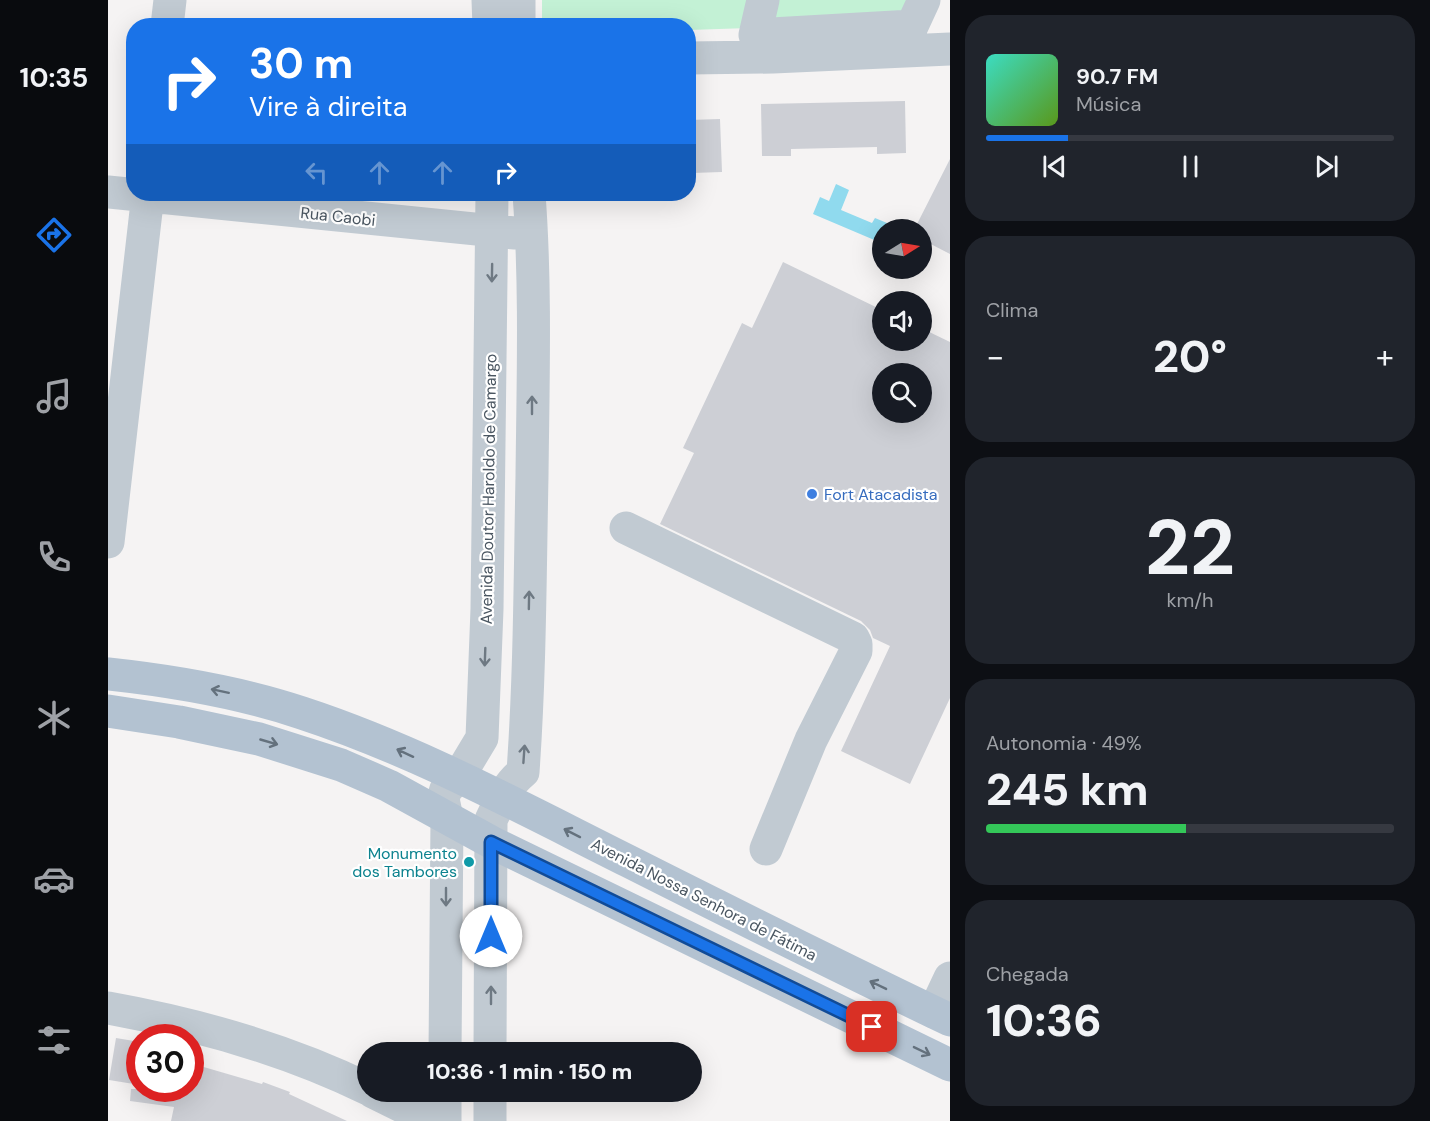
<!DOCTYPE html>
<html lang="pt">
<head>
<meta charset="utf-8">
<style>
  :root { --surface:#171b24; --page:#20242c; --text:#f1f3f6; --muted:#9ea1a6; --line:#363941; --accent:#1a73e8 }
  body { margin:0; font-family:"DM Sans",sans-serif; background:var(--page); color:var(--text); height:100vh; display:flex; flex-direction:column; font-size:22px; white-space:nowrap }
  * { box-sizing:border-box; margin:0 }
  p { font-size:20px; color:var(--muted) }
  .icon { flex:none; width:33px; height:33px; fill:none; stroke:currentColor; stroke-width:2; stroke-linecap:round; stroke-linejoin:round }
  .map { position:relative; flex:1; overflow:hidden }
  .details { display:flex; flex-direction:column; gap:15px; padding:15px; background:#0d0f14; width:480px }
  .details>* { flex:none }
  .top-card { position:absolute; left:18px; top:18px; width:570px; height:183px; border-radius:24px; box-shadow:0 6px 24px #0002; background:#1a73e8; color:#fff; overflow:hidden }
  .needle { width:39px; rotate:79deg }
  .tools { position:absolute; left:764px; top:219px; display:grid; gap:12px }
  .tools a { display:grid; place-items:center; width:60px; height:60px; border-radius:50%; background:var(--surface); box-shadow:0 6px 24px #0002; font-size:30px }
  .speed { position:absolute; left:18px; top:1024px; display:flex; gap:12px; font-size:30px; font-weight:700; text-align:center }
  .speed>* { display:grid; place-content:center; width:78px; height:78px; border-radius:50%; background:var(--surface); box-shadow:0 6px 24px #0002; line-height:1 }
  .speed .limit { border:9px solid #d22; background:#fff; color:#111 }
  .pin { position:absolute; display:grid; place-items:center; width:51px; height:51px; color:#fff; margin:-26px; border-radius:12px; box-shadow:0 3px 9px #0006 }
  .me { position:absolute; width:66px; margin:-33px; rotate:0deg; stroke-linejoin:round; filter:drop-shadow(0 0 4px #0008) }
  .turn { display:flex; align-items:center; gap:21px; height:126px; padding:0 24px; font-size:27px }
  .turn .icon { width:78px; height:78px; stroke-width:2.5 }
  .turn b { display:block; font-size:42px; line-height:51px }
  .lanes { display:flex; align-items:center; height:57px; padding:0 24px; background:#0003; justify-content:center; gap:30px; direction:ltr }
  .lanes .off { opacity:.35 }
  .big { font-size:45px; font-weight:800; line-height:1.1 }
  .details .tile { flex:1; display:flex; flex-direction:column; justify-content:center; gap:9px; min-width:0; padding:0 21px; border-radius:24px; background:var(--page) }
  .details .dial { align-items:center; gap:0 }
  .dial b { font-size:78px; line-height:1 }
  .song { display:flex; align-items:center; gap:18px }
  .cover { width:72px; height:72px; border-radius:9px; background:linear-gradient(135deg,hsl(170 70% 55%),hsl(90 70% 35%)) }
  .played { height:6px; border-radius:3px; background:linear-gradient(90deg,var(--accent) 20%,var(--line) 20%) }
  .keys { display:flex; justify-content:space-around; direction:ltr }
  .heat { display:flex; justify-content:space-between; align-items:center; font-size:33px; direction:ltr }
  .charge { height:9px; border-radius:4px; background:linear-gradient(90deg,#34c759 49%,var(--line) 0) }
  .trip { position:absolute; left:249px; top:1042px; width:345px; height:60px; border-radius:30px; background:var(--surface); box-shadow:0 6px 24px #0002; font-weight:800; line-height:60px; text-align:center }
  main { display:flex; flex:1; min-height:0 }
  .tab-bar { display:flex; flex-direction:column; width:108px; justify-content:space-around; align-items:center; background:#090b0e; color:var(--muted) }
  .tab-bar .icon { width:42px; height:42px }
  .tab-bar .selected { color:var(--accent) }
  .tab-bar b { font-size:27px; color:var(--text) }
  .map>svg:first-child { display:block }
  .green { fill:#c3f1d5 }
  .water { fill:#90daee }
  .building { fill:#cdcfd5; fill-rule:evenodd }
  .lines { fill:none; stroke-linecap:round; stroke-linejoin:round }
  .minor { stroke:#c1cad2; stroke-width:33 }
  .major { stroke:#b3c2d1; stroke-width:33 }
  .oneway { stroke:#6e7983 }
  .oneway2 { stroke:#64717d }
  .route-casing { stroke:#114b97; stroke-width:15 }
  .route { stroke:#1a73e8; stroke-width:10 }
  .shop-dot { fill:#3f7fe0; stroke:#fff; stroke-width:2 }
  .culture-dot { fill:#0f9aa8; stroke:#fff; stroke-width:2 }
  .labels { text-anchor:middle; stroke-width:4.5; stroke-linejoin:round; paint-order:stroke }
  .street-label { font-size:16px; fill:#4a5661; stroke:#fff }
  .shop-label { font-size:16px; fill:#366cbe; stroke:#fff; text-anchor:start }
  .culture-label { font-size:16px; fill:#0d838f; stroke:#fff; text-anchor:end }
</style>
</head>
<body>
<main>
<nav class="tab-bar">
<b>10:35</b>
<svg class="icon selected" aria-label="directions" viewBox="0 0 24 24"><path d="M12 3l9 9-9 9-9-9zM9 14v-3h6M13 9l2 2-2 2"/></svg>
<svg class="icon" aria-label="music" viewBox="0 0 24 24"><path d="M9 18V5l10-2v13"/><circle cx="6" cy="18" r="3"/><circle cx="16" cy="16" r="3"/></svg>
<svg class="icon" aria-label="phone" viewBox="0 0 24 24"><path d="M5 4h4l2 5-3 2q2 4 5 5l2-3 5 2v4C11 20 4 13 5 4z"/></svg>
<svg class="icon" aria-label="climate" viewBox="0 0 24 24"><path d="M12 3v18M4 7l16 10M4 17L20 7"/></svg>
<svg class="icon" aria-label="car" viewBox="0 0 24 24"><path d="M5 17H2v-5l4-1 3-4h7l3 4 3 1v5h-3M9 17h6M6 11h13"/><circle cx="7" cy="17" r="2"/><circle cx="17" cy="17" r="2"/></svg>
<svg class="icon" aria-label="filters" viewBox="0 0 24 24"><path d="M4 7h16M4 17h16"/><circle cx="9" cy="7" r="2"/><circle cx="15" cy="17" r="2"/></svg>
</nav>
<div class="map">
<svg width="842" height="1121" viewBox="0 0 842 1121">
  <rect width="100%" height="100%" fill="#f5f3f3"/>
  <path class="green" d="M434 0H810L799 23 581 30 580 26 434 25Z"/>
  <path class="water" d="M728 184 741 190 733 210 764 223 767 218 779 223 776 229 774 230 771 242 705 214 712 197 721 201Z"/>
  <path class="building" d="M797 101 798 153 769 154V147L683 149V156H654L653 104Z
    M612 119 614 172 584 173V166H580V120Z
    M842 159V254L813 239V230H806Z
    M675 262 774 310V340H813V328L842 342V698L802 784 733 751 782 646 765 638 762 630 753 621 552 524 586 453 575 448 634 323 644 328ZM774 374H813V412H774Z
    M8 1038 32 1042V1085L1 1080Z
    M82 1063 154 1084 155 1082 182 1092 181 1094 239 1121H63L66 1107 22 1101 23 1089H82Z"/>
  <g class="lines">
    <path class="minor" d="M380 0 381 26
      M655 0 647 35 804 26 816 0
      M59 26 62 0
      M411 26V0
      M580 58 665 57 842 49
      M0 192 407 233
      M518 528 745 638 748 644V651L703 740 658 849
      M0 542 40 194
      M0 1008C89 1024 178 1049 260 1089
      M826 1012 842 978
      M337 1053 339 818 335 799 338 789 350 778 374 738 379 609 384 194
      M382 1053 383 820C392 801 399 785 415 772 422 673 422 575 424 476 425 382 428 287 421 194
      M265 1092 324 1121
      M337 1121V1092
      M382 1121V1092"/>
    <path class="major" d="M0 674C65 681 131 692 194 713 307 750 414 808 520 861 627 915 734 968 842 1020
      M0 711 71 722 151 739 233 765 281 786 383 842 842 1065"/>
  </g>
  <defs><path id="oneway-shaft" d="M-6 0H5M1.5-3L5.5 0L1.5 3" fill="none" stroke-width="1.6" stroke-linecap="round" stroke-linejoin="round" transform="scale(1.5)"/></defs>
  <g class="oneway">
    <use href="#oneway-shaft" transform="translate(384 273) rotate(91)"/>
    <use href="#oneway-shaft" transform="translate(424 405) rotate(-90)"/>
    <use href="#oneway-shaft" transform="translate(421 600) rotate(-89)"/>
    <use href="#oneway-shaft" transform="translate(377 657) rotate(92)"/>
    <use href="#oneway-shaft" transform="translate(416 754) rotate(-86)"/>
    <use href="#oneway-shaft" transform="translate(338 897) rotate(90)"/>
    <use href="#oneway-shaft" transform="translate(383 995) rotate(-90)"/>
  </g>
  <g class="oneway2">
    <use href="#oneway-shaft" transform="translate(112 691) rotate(-168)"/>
    <use href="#oneway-shaft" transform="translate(161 742) rotate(16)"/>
    <use href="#oneway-shaft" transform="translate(297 753) rotate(-155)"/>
    <use href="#oneway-shaft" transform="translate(464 833) rotate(-153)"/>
    <use href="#oneway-shaft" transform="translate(770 985) rotate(-154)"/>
    <use href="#oneway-shaft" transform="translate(814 1051) rotate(26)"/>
  </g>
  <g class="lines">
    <g class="route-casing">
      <path id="route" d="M383 936V842L764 1027"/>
    </g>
    <use href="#route" class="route"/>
  </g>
  <circle class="shop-dot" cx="704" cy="494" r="6"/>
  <circle class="culture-dot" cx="361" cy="862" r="6"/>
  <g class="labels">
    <g class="street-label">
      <text transform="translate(230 216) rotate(6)" y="6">Rua Caobi</text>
      <text transform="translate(380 489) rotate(-89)" y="6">Avenida Doutor Haroldo de Camargo</text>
      <text transform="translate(596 899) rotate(27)" y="6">Avenida Nossa Senhora de Fátima</text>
    </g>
    <g class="shop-label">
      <text x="716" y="500">Fort Atacadista</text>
    </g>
    <g class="culture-label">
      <text x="349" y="859">Monumento<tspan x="349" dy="18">dos Tambores</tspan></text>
    </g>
  </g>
</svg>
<div class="tools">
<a><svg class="needle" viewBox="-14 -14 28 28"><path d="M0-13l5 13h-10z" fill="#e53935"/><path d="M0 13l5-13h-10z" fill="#9ea1a6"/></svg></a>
<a><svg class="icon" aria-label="sound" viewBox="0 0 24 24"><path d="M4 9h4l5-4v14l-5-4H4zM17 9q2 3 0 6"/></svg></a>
<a><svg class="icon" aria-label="search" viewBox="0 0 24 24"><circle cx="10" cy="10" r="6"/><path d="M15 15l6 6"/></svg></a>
</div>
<div class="speed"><div class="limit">30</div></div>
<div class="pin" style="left:764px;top:1027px;background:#d93025"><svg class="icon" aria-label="arrive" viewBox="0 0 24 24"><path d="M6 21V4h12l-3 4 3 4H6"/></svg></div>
<svg class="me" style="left:383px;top:936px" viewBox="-20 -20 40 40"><circle r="19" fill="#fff"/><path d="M0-13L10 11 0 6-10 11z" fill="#1a73e8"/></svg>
<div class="trip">10:36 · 1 min · 150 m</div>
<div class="top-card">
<div class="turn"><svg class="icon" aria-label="right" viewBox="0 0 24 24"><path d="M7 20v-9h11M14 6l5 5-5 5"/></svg><div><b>30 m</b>Vire à direita</div></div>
<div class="lanes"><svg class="icon off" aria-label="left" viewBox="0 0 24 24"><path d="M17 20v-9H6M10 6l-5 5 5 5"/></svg><svg class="icon off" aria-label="ahead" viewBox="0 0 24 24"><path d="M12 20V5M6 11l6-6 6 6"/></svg><svg class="icon off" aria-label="ahead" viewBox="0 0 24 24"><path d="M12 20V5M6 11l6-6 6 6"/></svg><svg class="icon" aria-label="right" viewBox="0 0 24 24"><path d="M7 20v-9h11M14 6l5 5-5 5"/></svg></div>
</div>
</div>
<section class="details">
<div class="tile">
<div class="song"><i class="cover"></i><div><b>90.7 FM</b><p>Música</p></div></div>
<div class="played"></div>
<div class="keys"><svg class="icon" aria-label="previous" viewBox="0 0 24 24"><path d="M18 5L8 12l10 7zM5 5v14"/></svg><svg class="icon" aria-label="pause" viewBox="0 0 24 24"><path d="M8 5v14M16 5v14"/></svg><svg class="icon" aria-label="next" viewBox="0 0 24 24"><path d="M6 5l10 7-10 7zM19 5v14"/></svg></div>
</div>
<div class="tile"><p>Clima</p>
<div class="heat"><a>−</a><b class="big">20°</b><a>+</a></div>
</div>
<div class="tile dial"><b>22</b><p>km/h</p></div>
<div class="tile"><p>Autonomia · 49%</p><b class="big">245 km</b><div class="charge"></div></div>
<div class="tile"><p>Chegada</p><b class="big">10:36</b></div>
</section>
</main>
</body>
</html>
